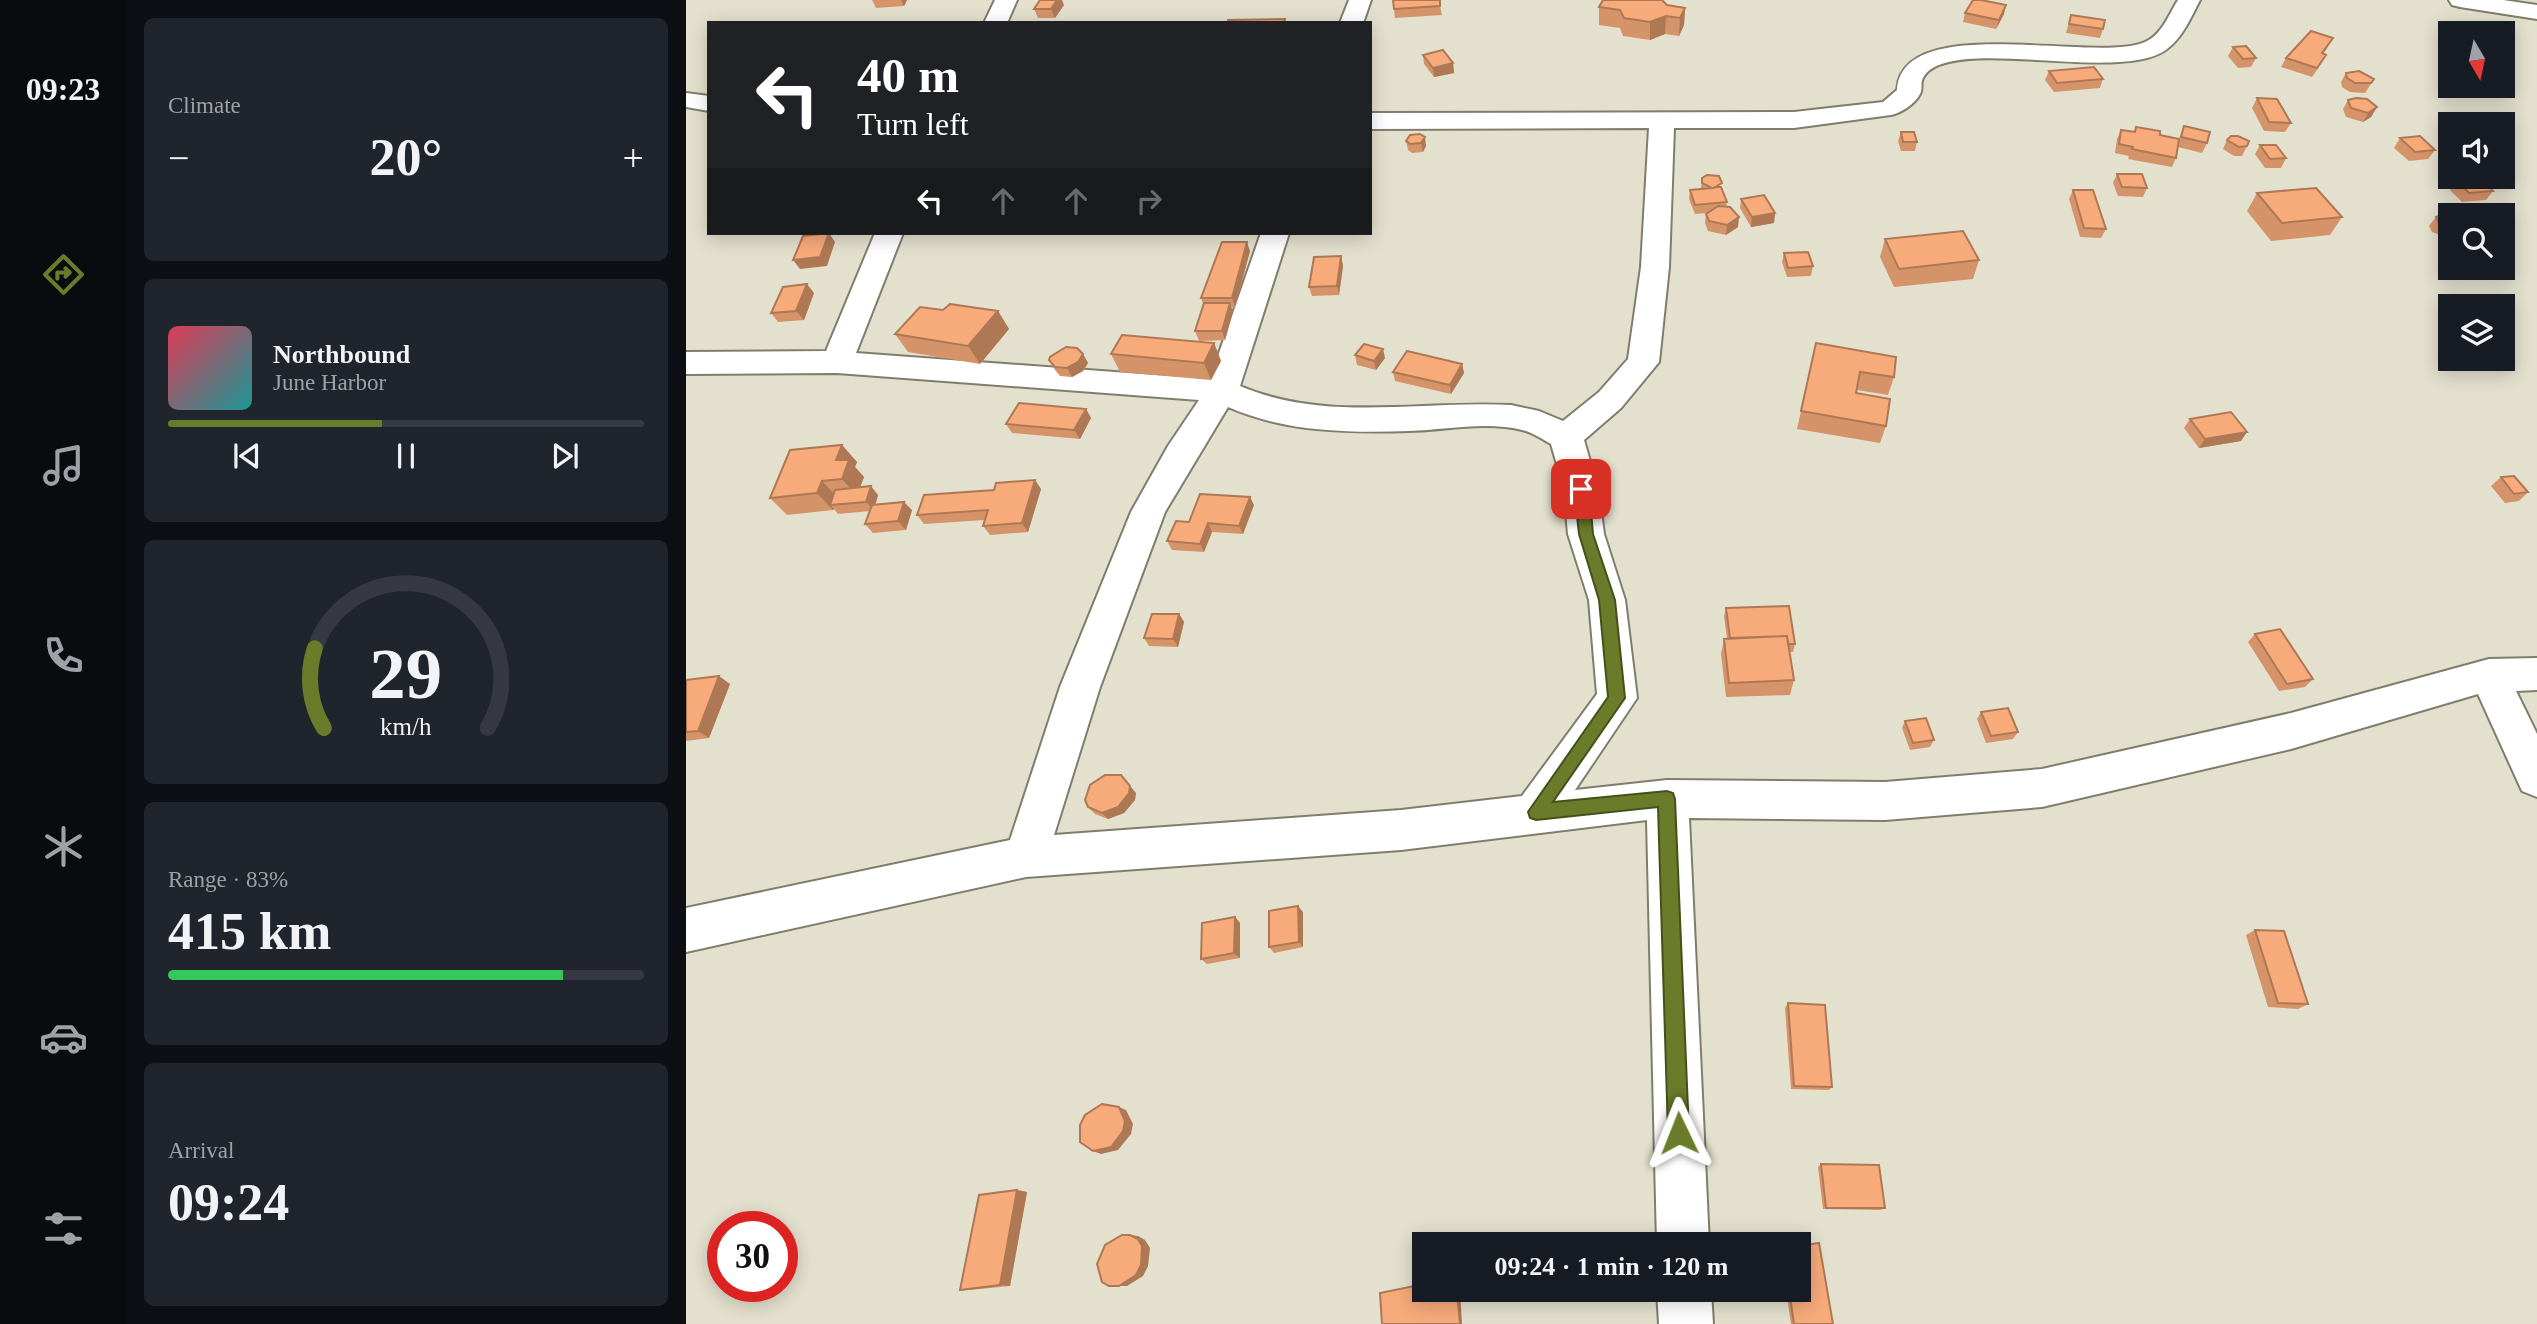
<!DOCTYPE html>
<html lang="en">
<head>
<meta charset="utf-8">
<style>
  :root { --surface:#171b24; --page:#20242c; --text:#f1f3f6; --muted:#9ea1a6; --line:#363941; --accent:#6a7b2a }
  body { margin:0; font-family:Georgia,serif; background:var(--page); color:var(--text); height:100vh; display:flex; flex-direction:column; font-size:26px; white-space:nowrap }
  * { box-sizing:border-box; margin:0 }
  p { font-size:23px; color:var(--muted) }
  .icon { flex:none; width:38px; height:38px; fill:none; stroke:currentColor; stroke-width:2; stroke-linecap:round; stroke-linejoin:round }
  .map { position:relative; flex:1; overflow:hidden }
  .side { display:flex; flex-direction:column; gap:18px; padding:18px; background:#0d0f14; width:560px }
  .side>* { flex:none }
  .guide { position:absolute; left:21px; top:21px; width:665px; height:214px; border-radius:0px; box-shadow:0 4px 18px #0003; background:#202124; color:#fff; overflow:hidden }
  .needle { width:46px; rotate:171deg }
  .tools { position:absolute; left:1752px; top:21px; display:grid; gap:14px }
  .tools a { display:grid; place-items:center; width:77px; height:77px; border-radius:0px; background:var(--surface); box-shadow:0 4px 18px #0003; font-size:35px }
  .speed { position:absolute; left:21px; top:1211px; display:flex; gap:14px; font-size:35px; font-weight:700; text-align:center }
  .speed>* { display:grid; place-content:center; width:91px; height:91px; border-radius:50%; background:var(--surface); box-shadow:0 4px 18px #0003; line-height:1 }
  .speed .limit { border:10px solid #d22; background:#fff; color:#111 }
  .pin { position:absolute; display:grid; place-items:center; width:60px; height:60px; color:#fff; margin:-30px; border-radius:14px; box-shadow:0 4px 10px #0006 }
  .me { position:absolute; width:77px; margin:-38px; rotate:358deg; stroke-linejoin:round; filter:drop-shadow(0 0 5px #0008) }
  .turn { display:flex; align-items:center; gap:24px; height:147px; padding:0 35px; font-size:32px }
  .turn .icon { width:91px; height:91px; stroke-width:2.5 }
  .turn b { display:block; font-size:49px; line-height:60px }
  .lanes { display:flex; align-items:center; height:66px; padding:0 35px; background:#0003; justify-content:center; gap:35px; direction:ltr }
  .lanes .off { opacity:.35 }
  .big { font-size:52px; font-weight:800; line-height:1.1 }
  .side .card { flex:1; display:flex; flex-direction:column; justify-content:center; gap:10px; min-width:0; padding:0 24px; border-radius:10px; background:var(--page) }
  .side .dial { align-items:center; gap:0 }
  .dial svg { height:182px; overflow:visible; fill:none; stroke:var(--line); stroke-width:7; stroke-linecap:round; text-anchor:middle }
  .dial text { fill:var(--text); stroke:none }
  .song { display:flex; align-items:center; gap:21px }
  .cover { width:84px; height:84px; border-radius:10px; background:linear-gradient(135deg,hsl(350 70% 55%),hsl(180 70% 35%)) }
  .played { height:7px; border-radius:4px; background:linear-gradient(90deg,var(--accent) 45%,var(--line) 45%) }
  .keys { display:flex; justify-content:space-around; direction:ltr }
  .heat { display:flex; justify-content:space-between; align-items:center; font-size:38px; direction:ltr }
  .charge { height:10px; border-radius:5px; background:linear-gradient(90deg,#34c759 83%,var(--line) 0) }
  .trip { position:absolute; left:726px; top:1232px; width:399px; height:70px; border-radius:0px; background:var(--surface); box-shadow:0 4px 18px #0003; font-weight:800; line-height:70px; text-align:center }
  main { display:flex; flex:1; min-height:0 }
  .dock { display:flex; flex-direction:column; width:126px; justify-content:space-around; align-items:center; background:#090b0e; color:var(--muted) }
  .dock .icon { width:49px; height:49px }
  .dock .current { color:var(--accent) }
  .dock b { font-size:32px; color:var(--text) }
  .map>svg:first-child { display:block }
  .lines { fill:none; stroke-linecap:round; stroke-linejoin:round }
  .street-casing { stroke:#817d6d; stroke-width:4 }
  .secondary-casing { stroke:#817d6d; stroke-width:4 }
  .street { fill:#fff; fill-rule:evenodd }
  .secondary { fill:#fff; fill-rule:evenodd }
  .wall { fill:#d59369 }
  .shaded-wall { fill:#ae7855 }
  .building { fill:#f8ab7a; stroke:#ae7855; stroke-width:2 }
  .route { fill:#6a7b2a; stroke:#45501b; stroke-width:2 }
</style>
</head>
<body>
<main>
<nav class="dock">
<b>09:23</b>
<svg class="icon current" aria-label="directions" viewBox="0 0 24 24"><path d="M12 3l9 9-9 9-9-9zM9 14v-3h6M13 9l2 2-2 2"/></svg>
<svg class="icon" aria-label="music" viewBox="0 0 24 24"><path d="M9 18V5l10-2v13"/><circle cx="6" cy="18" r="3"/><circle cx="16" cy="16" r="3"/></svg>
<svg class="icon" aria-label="phone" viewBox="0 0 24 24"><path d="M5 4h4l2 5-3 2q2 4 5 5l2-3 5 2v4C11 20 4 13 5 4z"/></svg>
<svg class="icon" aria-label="climate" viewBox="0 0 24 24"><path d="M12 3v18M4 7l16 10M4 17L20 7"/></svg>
<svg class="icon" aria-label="car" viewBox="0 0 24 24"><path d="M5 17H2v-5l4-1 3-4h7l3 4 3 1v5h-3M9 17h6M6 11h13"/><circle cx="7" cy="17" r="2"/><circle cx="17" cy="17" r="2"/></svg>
<svg class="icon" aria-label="filters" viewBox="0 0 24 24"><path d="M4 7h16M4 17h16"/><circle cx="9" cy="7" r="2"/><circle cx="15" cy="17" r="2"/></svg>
</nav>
<section class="side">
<div class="card"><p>Climate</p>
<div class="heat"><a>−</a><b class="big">20°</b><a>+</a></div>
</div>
<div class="card">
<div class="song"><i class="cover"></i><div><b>Northbound</b><p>June Harbor</p></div></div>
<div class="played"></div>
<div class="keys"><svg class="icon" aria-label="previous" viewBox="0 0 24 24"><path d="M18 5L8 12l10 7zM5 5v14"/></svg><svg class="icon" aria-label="pause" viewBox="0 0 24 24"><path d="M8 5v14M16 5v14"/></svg><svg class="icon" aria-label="next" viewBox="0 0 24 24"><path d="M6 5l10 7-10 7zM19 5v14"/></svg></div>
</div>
<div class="card dial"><svg viewBox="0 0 100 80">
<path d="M14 69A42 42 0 1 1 86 69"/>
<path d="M14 69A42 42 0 0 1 10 34" stroke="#6a7b2a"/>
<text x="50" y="56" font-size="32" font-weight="700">29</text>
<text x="50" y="72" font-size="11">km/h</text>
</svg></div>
<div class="card"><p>Range · 83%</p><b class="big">415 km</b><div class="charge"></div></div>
<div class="card"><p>Arrival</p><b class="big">09:24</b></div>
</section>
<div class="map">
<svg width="1851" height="1324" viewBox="0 0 1851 1324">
  <rect width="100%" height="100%" fill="#e4e0ce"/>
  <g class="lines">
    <g class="street-casing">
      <path id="street" d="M309 0H331L321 23H298Z
        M663 0H685L677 23H654Z
        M1492 0H1514C1505 17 1497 37 1481 49 1442 79 1317 48 1263 62 1254 64 1242 68 1237 78 1234 83 1237 89 1234 94 1229 104 1215 113 1205 115L1108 128H988L983 267 973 362 935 408 898 440 912 489 918 534 939 600 951 698 889 790 981 780 1199 782 1356 769 1605 713 1803 659 1851 658V690L1830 691 1851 734V797L1836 791 1792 694 1605 749 1356 807 1199 820 1003 818 1023 1244H971L961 820 715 850 340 877 0 952V908L324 840 374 687 445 512 482 446 513 400 151 373 0 374V352L140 351 189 233H217L170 353 524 379 575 233H603L554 386C641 423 734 400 825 405L853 411 877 421 913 392 942 359 955 267 963 128 684 129V113L1108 112 1197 102 1211 90C1216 10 1409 64 1459 42 1476 35 1483 14 1492 0ZM542 407C599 432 662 433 723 431 759 430 801 421 836 430 846 432 856 439 865 444L878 489 882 534 903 600 911 694 836 796 715 810 368 835 414 687 479 512Z
        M0 93 23 96V111L0 107Z
        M971 1290H1025L1027 1324H973Z"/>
    </g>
    <g class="secondary-casing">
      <path id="secondary" d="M1763 0H1817L1851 5V19L1774 7 1766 5Z"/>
    </g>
    <use href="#street" class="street"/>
    <use href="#secondary" class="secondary"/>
  </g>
  <path class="wall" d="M186 0H221L218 6 190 8Z
    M378 5 369 18H352L348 9Z
    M981 5 999 8 998 25 993 36 979 34 964 40 937 36 934 28 913 25V7Z
    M754 6 756 15 709 18 708 9Z
    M1279 13 1318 14 1310 29 1277 22Z
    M1385 15 1417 29 1414 38 1380 33Z
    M1547 47 1570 58 1565 67 1552 68 1542 56Z
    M1642 47 1637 54 1635 64 1626 77 1595 67 1600 58Z
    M737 55 767 63 768 73 748 77 738 64Z
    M1363 71 1417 79 1414 88 1368 92 1359 80Z
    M1660 73 1688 79 1679 93 1664 92 1656 87 1655 82Z
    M1571 98 1605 123 1599 132 1578 131 1566 108Z
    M1662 100 1691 107 1685 117 1677 122 1660 117 1657 109Z
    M1498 126 1521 143 1516 153 1492 147 1490 158 1486 167 1442 159 1443 156 1429 153 1431 139 1435 130 1448 132 1450 127 1474 135 1493 139Z
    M1215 132 1231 142 1229 151H1215L1212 141Z
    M724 135 740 146 737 152 726 153 722 150 720 141Z
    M1816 137 1824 144 1816 153Z
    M1714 138 1749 150 1742 159 1723 161 1708 148Z
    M1541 140 1561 146 1556 156H1548L1537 149Z
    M1574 145 1600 158 1595 168H1579L1569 154Z
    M1431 174 1461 188 1457 197 1432 196 1427 183Z
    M1016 178 1036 189 1041 202 1040 207 1052 227 1040 235 1022 231 1019 223 1020 214 1021 213 1009 214 1003 199 1004 190 1015 189Z
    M1771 180 1807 191 1800 200 1776 202 1764 190Z
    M1387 190 1420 229 1415 238 1394 237 1383 199Z
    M1571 193 1656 217 1644 235 1585 241 1561 211Z
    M1055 199 1089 213 1088 223 1065 227 1054 208Z
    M1764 215V237L1762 238 1746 232 1743 226 1750 217Z
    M1199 239 1293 260 1287 279 1208 287 1194 257Z
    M564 251 549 307H545L547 312 539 340 513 341 509 331 517 304 515 298Z
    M1098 253 1127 266 1125 276 1101 277 1096 262Z
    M655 256 657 266 653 295 626 296 623 287Z
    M128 293 118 320 92 322 85 313Z
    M257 310 312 311 323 329 294 364 222 352 209 334Z
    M528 343 535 361 525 380 434 372 425 354Z
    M1130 343 1208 377 1202 395 1171 390 1170 393 1200 426 1194 443 1111 429Z
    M397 354 402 363 397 371 386 377 374 376 369 370 363 360Z
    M669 355 699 358 690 370 671 365Z
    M776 364 778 373 765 394 709 381 707 372Z
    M400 409 405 418 394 439 326 433 320 424Z
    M1504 419 1555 441 1513 448 1498 428Z
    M156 445 171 462 169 467 178 477 174 487 192 495 189 504 226 510 220 530 187 533 179 524 184 511 152 514 148 509 147 510 101 515 84 498Z
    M1815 477 1842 492 1833 501 1819 503 1805 486Z
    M349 480 355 489 342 532 304 535 297 526 299 520 238 524 231 515 308 490Z
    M568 505 557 534 526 532 518 552 486 550 481 541 503 522Z
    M1040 608 1109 644 1107 652H1103L1108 680 1104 695 1040 697 1035 654 1038 639 1041 638 1038 616Z
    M493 614 498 622 492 647 463 646 458 638Z
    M1569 634 1627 679 1619 687 1593 691 1562 642Z
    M0 680 44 684 23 738 0 741Z
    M1295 712 1332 732 1327 739 1300 743 1291 719Z
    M1219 721 1248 740 1244 747 1224 750 1216 728Z
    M450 793 449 800 438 813 422 819 409 814 402 807Z
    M617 912V947L588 953 583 947Z
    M549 917 554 923V958L521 964 515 959Z
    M1569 930 1622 1004 1612 1009 1582 1007 1560 935Z
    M1102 1003 1146 1087 1143 1090 1105 1089 1099 1008Z
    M1135 1164 1199 1208 1195 1210 1137 1209 1132 1167Z
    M331 1190 341 1192 324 1286 284 1290H274Z
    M1100 1290H1113L1147 1324H1105Z"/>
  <path class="shaded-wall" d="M215 0H221L218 6Z
    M371 0H376L378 5 369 18 365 9Z
    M1320 5 1318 14 1310 29 1313 20Z
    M999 8 998 25 993 36 994 18Z
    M980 16 979 34 964 40V22Z
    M767 63 768 73 748 77 747 68Z
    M1691 107 1685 117 1677 122 1682 113Z
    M739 137 740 146 737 152 735 143Z
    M1089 213 1088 223 1065 227 1066 217Z
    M1053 217 1052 227 1040 235 1041 225Z
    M143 233 149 242 141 266 114 269 107 260Z
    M561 242 564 251 549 307 546 298Z
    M655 256 657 266 653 295 651 286Z
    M121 284 128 293 118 320 110 311Z
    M544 303 547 312 539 340 536 331Z
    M312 311 323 329 294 364 282 346Z
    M528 343 535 361 525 380 518 363Z
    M697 349 699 358 690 370 688 361Z
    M397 354 402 363 397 371 386 377 381 368Z
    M776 364 778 373 765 394 764 385Z
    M400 409 405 418 394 439 388 430Z
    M1561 432 1555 441 1513 448 1519 439Z
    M156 445 171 462 169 467 178 477 171 496 156 479 150 460Z
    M349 480 355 489 342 532 336 523Z
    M136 481 152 498 144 505 148 509 147 510 131 493Z
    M185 486 192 495 188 510 180 502Z
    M564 497 568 505 557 534 553 526Z
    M218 502 226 510 220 530 212 521Z
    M522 523 526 532 518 552 514 544Z
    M493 614 498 622 492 647 487 639Z
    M33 676 44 684 23 738 12 731Z
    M435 775 450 793 449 800 438 813 422 819 416 813Z
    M612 906 617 912V947L613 942Z
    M549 917 554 923V958L548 953Z
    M433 1107 440 1110 447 1124 445 1134 432 1150 415 1154 407 1151Z
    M331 1190 341 1192 324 1286 314 1285Z
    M444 1235 452 1236 459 1240 464 1248 462 1266 457 1276 441 1286H433Z
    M771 1290H774L776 1324H774Z"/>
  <path class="building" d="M354 0H371L365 9H348Z
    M707 0H754V6L708 9Z
    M917 0H976L981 5 999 8 994 18 980 16 964 22 938 18 934 10 913 7Z
    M1287 0H1295L1320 5 1313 20 1279 13Z
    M1385 15 1419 20 1417 29 1383 24Z
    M599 19 598 23H541L542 20Z
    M1625 31 1647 38 1636 53 1640 55 1631 68 1600 58Z
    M1560 46 1570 58 1557 59 1547 47Z
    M757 50 767 63 747 68 737 55Z
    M1408 67 1417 79 1371 83 1363 71Z
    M1673 71 1688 79 1685 83H1669L1661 78 1660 73Z
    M1571 98 1591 99 1605 123 1583 122Z
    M1670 98 1681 99 1691 107 1682 113 1665 108 1662 100Z
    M1498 126 1524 132 1521 143 1495 137Z
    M1450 127 1474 131V135L1493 139 1490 158 1446 149 1447 147 1433 144 1435 130 1449 132Z
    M1215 132H1228L1231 142H1217Z
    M734 134 739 137 735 143 724 144 720 141 724 135Z
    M1545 136H1552L1563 141 1561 146 1553 147 1541 140Z
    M1734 136 1749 150 1729 152 1714 138Z
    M1816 137 1824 144 1816 145Z
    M1574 145H1590L1600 158 1584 159Z
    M1431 174H1456L1461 188 1436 187Z
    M1021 175 1033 176 1036 183 1029 187H1035L1041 202 1009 205 1004 190 1026 188 1016 183V178Z
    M1794 178 1807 191 1783 193 1771 180Z
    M1630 188 1656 217 1596 223 1571 193Z
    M1387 190H1407L1420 229 1398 228Z
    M1078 195 1089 213 1066 217 1055 199Z
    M1032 206 1044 207 1053 217 1041 225 1023 221 1020 214Z
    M1760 213 1767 215H1764V227L1753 223 1750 217Z
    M1277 231 1293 260 1213 269 1199 239Z
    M143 233 134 257 107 260 117 236Z
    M536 242H561L546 298H515Z
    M1122 252 1127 266 1102 268 1098 253Z
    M655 256 651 286 623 287 628 257Z
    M121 284 110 311 85 313 97 287Z
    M518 303H544L536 331H509Z
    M264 304 312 311 282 346 209 334 234 307 257 310Z
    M436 335 528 343 518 363 425 354Z
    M1130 343 1210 357 1208 377 1174 372 1170 393 1204 399 1200 426 1115 411Z
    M678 344 697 349 688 361 669 355Z
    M380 347 391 348 397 354 392 362 381 368 369 367 363 360 364 357Z
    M721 351 776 364 764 385 707 372Z
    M333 403 400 409 388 430 320 424Z
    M1545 412 1561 432 1519 439 1504 419Z
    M156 445 150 460H163L156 479 136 481 131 493 84 498 104 450Z
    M1828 476 1842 492 1828 494 1815 477Z
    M349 480 336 523 297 526 302 510 231 515 238 495 308 490 310 483Z
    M185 486 180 502 144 505 149 490Z
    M514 494 564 497 553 526 522 523 514 544 481 541 490 521 503 522Z
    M218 502 212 521 179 524 186 505Z
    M1103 606 1109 644H1102L1101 636 1044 638 1040 608Z
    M466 614H493L487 639 458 638Z
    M1594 629 1627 679 1601 684 1569 634Z
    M1101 636 1108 680 1043 683 1038 639Z
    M33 676 12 731 0 732V680Z
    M1322 708 1332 732 1305 736 1295 712Z
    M1240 718 1248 740 1227 743 1219 721Z
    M419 775H435L444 786 443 793 432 807 416 813 402 807 399 800 404 785Z
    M612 906 613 942 583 947V911Z
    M549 917 548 953 515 959 516 923Z
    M1569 930 1598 931 1622 1004 1592 1003Z
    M1102 1003 1139 1005 1146 1087 1108 1086Z
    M416 1104 433 1107 439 1121 437 1131 425 1147 407 1151 394 1142V1125L399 1115Z
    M1135 1164 1193 1165 1199 1208H1140Z
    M331 1190 314 1285 274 1290 293 1195Z
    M436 1235H444L452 1239 456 1246 455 1265 450 1275 433 1286H423L416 1282 411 1264 419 1245Z
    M1133 1243 1147 1324H1108L1103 1290H1113V1246Z
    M738 1284V1290H771L774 1324H696L694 1293Z"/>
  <path class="route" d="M895 483 903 489 907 534 929 600 939 698 867 802 981 791 987 793 989 799 1003 1133 1000 1140 993 1143 985 1140 982 1133 972 807 850 820 844 818 842 812 922 697 913 600 893 534 888 489Z"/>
</svg>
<div class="tools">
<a><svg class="needle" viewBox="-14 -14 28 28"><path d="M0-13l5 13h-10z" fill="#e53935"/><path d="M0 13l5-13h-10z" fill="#9ea1a6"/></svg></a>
<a><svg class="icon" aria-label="sound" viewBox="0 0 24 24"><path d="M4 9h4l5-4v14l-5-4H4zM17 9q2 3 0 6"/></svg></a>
<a><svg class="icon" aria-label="search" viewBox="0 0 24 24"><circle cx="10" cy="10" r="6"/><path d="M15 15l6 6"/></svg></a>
<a><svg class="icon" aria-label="layers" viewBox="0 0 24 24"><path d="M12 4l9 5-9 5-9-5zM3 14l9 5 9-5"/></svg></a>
</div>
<div class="speed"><div class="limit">30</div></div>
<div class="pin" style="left:895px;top:489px;background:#d93025"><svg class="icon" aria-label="arrive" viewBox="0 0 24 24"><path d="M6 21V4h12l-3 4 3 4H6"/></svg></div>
<svg class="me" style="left:993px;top:1133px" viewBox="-20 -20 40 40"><path d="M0-17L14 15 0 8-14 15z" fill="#6a7b2a" stroke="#fff" stroke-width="4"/></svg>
<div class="trip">09:24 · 1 min · 120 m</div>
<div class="guide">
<div class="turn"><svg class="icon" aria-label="left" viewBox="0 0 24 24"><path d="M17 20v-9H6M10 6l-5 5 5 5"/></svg><div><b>40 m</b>Turn left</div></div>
<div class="lanes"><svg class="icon" aria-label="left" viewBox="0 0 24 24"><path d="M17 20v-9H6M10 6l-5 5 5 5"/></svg><svg class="icon off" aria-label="ahead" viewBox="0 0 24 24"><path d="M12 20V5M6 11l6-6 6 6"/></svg><svg class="icon off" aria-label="ahead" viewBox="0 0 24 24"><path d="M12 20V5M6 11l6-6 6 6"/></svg><svg class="icon off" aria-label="right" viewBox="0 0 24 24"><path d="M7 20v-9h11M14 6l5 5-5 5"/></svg></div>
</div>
</div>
</main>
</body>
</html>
